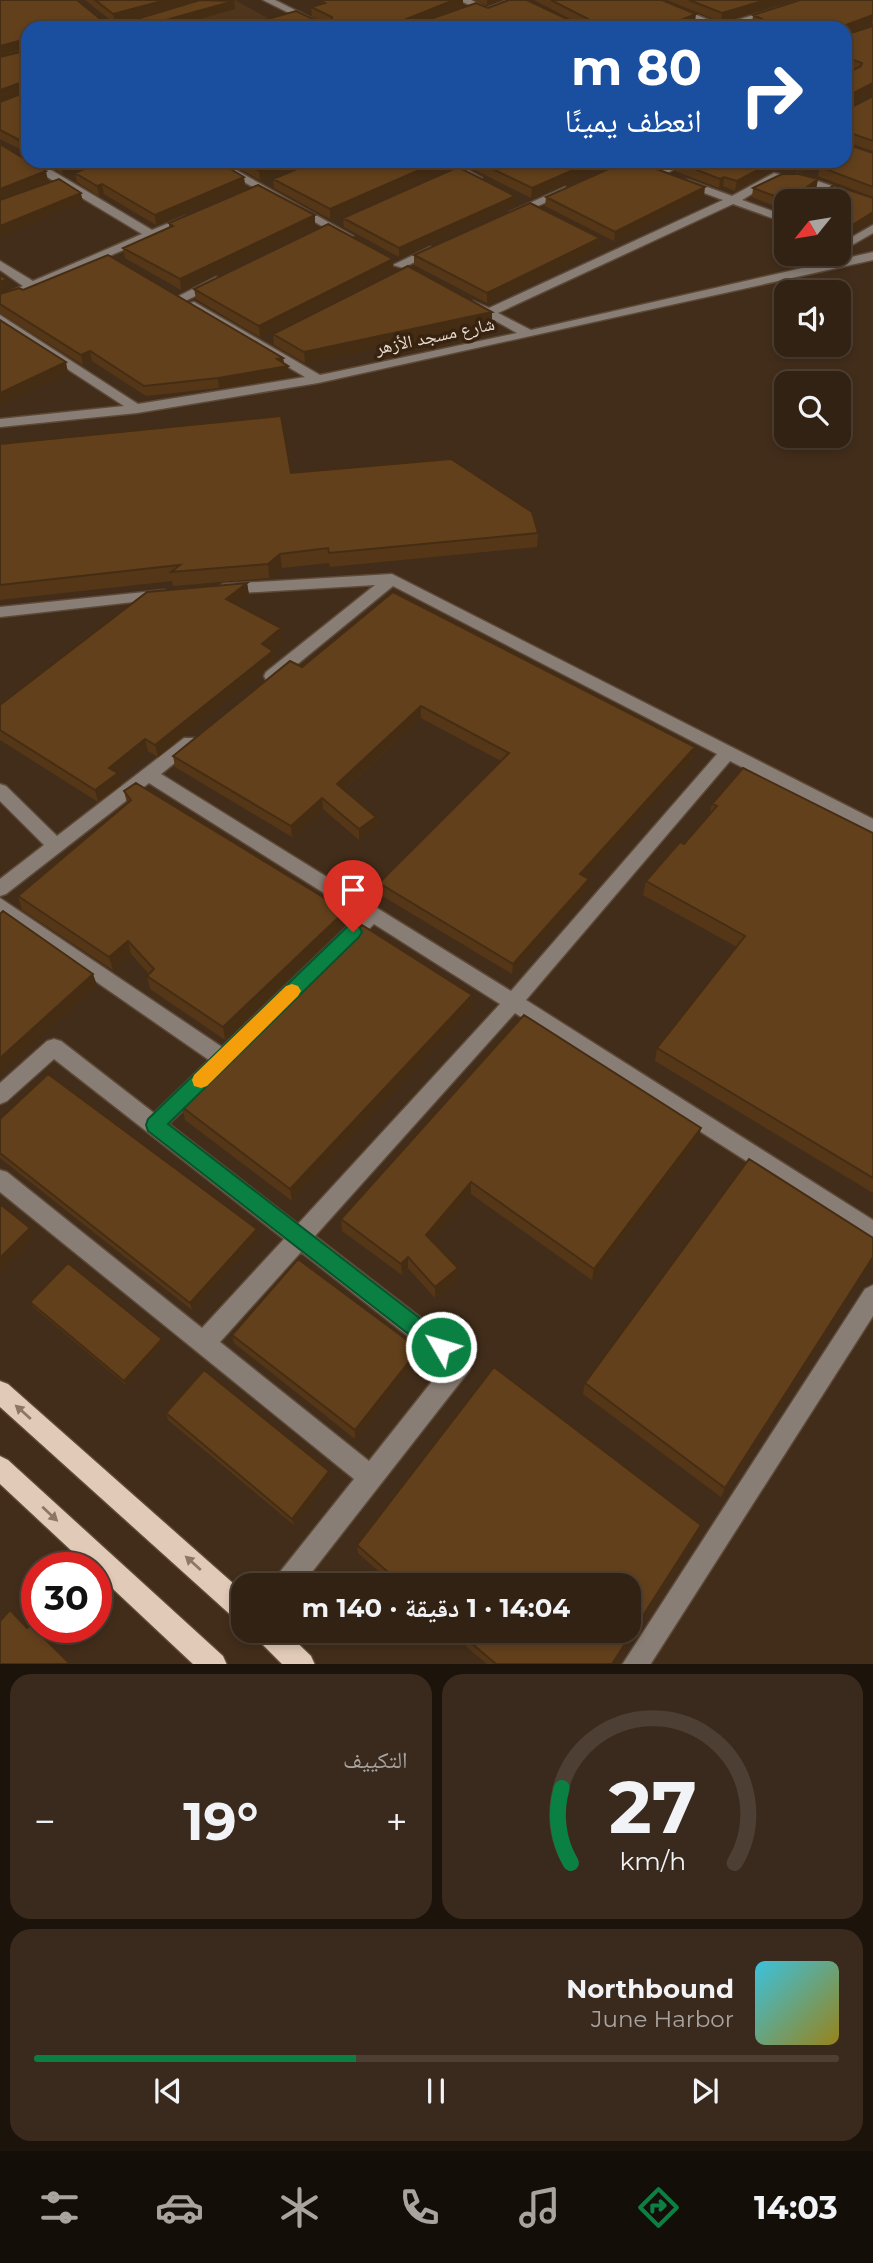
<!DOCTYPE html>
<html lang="ar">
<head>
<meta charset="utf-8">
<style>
  :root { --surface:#322214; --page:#3a2a1d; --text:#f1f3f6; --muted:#a8a4a0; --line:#4d3f34; --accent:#0b8043 }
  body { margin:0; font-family:Montserrat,"Noto Naskh Arabic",sans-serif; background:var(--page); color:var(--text); direction:rtl; height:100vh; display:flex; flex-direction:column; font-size:26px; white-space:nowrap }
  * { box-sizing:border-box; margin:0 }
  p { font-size:23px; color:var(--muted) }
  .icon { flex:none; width:38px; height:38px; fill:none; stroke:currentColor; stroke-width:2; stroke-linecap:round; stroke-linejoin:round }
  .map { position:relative; height:1664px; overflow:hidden; direction:ltr }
  .side { display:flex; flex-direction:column; gap:10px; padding:10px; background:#1c130b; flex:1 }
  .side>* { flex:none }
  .hud { position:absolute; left:21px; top:21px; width:831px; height:147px; border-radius:21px; box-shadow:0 4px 10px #0003,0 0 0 2px var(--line); direction:rtl; background:#1a4fa0; color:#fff; overflow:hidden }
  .needle { width:46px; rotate:240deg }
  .tools { position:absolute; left:774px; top:189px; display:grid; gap:14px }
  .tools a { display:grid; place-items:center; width:77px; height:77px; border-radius:14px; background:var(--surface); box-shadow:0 4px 10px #0003,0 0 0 2px var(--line); font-size:35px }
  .speed { position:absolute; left:21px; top:1552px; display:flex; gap:14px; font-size:35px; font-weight:700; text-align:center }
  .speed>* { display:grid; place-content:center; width:91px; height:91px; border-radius:50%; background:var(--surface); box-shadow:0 4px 10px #0003,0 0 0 2px var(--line); line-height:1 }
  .speed .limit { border:10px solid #d22; background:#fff; color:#111 }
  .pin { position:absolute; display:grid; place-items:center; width:60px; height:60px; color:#fff; margin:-72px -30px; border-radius:50% 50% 50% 0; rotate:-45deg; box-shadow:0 0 7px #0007 }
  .pin .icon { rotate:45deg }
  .me { position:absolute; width:77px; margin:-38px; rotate:308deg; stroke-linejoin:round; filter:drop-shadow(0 0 5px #0008) }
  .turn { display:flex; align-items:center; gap:24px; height:147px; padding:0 35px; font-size:32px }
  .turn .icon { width:91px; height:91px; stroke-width:2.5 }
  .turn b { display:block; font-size:49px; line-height:60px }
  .big { font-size:52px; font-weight:700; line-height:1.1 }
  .side .tile { flex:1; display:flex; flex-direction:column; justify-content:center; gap:10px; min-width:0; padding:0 24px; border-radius:21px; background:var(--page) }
  .side .dial { align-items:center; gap:0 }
  .dial svg { height:182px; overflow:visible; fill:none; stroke:var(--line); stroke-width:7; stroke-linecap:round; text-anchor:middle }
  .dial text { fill:var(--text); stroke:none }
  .song { display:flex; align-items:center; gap:21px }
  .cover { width:84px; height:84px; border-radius:10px; background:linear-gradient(135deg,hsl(190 70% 55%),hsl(50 70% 35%)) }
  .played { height:7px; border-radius:4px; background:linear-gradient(90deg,var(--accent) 40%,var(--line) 40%) }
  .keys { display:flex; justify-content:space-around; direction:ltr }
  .heat { display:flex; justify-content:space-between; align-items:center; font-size:38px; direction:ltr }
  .side .tiles { flex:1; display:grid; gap:10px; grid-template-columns:1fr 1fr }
  .tile:last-child { grid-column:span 2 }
  .trip { position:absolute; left:231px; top:1573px; width:410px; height:70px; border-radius:21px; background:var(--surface); box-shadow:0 4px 10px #0003,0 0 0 2px var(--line); font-weight:700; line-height:70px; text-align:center; direction:rtl }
  .dock { display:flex; height:112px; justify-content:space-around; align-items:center; background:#140e08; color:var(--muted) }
  .dock .icon { width:49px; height:49px }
  .dock .active { color:var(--accent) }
  .dock b { font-size:32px; color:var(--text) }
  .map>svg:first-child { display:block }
  .built { fill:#4e351b }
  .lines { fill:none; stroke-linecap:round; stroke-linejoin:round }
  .minor-casing { stroke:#5d4937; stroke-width:3 }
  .major-casing { stroke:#5d4937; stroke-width:3 }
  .minor { fill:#897e75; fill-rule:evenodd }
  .major { fill:#e1cab7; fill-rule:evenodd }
  .wall { fill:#553718; fill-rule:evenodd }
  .shaded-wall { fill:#452d14 }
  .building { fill:#63401c; stroke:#452d14; stroke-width:2 }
  .oneway { fill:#8c7664 }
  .route { fill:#0b8043; stroke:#07532c; stroke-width:2 }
  .slow { fill:#f59e0b }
  .labels { text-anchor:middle; stroke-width:7; stroke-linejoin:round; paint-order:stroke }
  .far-street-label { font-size:18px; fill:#e9dcd0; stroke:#372310 }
</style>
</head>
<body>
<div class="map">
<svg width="873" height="1665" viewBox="0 0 873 1665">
  <rect width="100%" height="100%" fill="#422d1a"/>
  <path class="built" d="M235 0 286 28H137Z"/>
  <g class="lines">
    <g class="minor-casing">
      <path id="minor" d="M263 0H275L331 28H319Z
        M459 0H471L487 8 508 0H522L487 14Z
        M647 0H660L721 25 802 0H817L731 28H713Z
        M845 67 858 73 845 81Z
        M28 158V161H36L152 230 186 216 196 218 0 304V296L23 286 0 270V261L33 281 142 234 24 163 23 161Z
        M207 161H220L353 236 343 238Z
        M438 161H451L482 178 473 180Z
        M674 161H687L664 175H656V171Z
        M774 173 783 175 742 200 786 216V223L733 204 498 313 531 330 873 252V260L318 383 137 413 0 427V419L124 406 0 325V315L138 404 305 377 190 309V303L194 302 320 375 330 373 517 333 467 305 473 301 489 308 723 200 680 184V180H688L732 196Z
        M797 174 873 200V207L793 179 792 177Z
        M565 187 571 190 569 192 518 215 508 213Z
        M873 225V233L838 253V245Z
        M430 247 440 249 403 268 393 265Z
        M216 277 220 278V284L185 301 175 298Z
        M392 574 873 819V834L730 761 526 1000 873 1220V1242L515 1013 315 1236 469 1355 472 1363 469 1371 301 1586H273L276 1577 354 1479 0 1192V1170L7 1172 202 1328 284 1239 54 1059 7 1101 0 1104V1083L47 1041 54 1039 61 1041 154 1113 209 1060 0 915V898L222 1047 359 915 149 783 6 894 0 896V879L44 845 0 801V784L6 786 57 836 184 738H196L198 742 196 746 161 774 511 991 717 754 393 586 278 680H266L264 676 266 672 375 585 223 594 215 589 223 584ZM374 924 500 1004 298 1224 169 1124ZM301 1252 445 1365 369 1461 220 1342Z
        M164 590 169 592 172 595 169 598 0 617V607Z
        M873 1285V1316L650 1665H622L865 1289Z"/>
    </g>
    <g class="major-casing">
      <path id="major" d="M0 1381 8 1384 243 1592V1622L234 1618 0 1407Z
        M0 1456 8 1460 223 1656 227 1665H194L96 1573V1568H90L0 1484Z
        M254 1631H285L311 1656 315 1665H283L258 1640Z"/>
    </g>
    <use href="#minor" class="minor"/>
    <use href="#major" class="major"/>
  </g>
  <path class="wall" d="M0 0 104 22H113L85 0H199L120 22 235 9 172 28H28V49L0 55Z
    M323 0H463V5L422 22 488 8 576 22 534 0H662L695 23 683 28H257V22H324L312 16 311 7 321 4V1Z
    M473 0H501L487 5Z
    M667 0H793L721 22Z
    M873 0V24H872L845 33V28H760L752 24 753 15Z
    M873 26V92L845 106V35ZM846 66 855 70 846 74Z
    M28 91V153L0 139V102Z
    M873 96V151L846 142V144L873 153V197L818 176 820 167 845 161V108L848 109Z
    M41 161H98L63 174Z
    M225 161H311L260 180Z
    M316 161H445V169L330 219 274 188 273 179Z
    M457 161H614L531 198Z
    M646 161H669L660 166Z
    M757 161H818L802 171Z
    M676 162 765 166 763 175 735 191 723 186 719 188 675 171Z
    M75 173 244 177 245 187 156 225 104 194 99 196 77 182Z
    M818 179 816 189 809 194 873 198 849 235 838 231V201H786V211L752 197 753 188Z
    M704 196 614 241 545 206 546 197Z
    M515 205 399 257 344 227 343 218Z
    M315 215V226L181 290 125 258 123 248 169 227V223Z
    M600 238 599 248 487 303 414 265V255Z
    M393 270 260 337 196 299 194 289Z
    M23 290 283 358 284 363 289 376 219 388 146 396 92 361 83 365 0 313V294Z
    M492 312V323L305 363 274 345 273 334Z
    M0 444 291 473 538 533 537 547 330 567 329 563 282 568 269 578 173 586 172 581 0 600Z
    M247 583 249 595 236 605 283 641 271 650 273 651 274 663 158 757 148 751 118 775 121 785 98 802 0 740V705Z
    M302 667 695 747 693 758 586 877 587 890 512 974 379 894V883L501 761 421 718 344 790 376 817 377 828 359 840 323 809 292 837 175 767 173 756Z
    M124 791 336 905V908L344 926 225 1040 150 989 147 976 149 974 131 954 113 970 22 910 18 896 127 803Z
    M712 804 873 833V1193L655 1061 657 1048 737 947 643 895 646 881 684 844 710 813Z
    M472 995 471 1008 292 1201 185 1120 182 1107 244 1047 243 1041Z
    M524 1015 701 1128 698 1140 592 1280 471 1194 431 1241 458 1268 457 1280 435 1298 408 1268 402 1275 342 1231 341 1219Z
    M0 1119 257 1229 258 1237 192 1310 0 1158Z
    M873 1238V1259L721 1497 583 1394 585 1383Z
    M30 1302 162 1339 163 1343 126 1385 32 1306Z
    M232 1335 419 1349V1357L355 1439 234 1343Z
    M166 1413 329 1471 330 1478 294 1525 168 1420Z
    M701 1525 697 1534 614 1664H487L448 1631H628V1586H395L358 1553 357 1545Z"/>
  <path class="shaded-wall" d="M166 0H199L115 23 113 14Z
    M454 0H463V5L406 28 404 20Z
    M487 0H501L487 5Z
    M766 0H793L721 22 722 13Z
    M234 1 235 9 170 28 162 21Z
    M696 14 695 23 683 28H661Z
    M873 15 872 24 845 33 846 25Z
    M26 39 27 48 0 55V46Z
    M25 81 27 91 0 100V90Z
    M873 83V92L845 106 846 97Z
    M71 161H98L63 174 61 165Z
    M285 161H311L260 180 259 171Z
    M440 161H445V169L330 219V209Z
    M594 161H614L531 198 532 188Z
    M660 161H669L660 166Z
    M805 161H818L802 171 804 162Z
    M765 166 763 175 735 191 737 181Z
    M46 171 48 181 0 199V189Z
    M244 177 245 187 156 225 155 215Z
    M724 177 723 186 719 188 720 179Z
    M818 179 816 189 802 199 804 189Z
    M102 184 104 194 99 196 97 186Z
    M705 187 704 196 614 241 615 232Z
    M81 193 83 202 0 237V226Z
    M515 196V205L399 257V248Z
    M873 212V220L849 235 851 226Z
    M315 215V226L181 290 180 279Z
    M600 238 599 248 487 303V293Z
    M393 259V270L260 337 259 326Z
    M7 279 9 289 0 293V282Z
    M492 312V323L305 363 304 352Z
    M90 351 92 361 83 365 81 355Z
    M283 358 284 366H288L289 376 219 388 218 378Z
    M66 362 68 373 0 405V393Z
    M280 554 282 568 269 578 268 564Z
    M247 583 249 595 228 611 226 599Z
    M281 628 283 641 263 656 262 644Z
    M273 651 274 663 158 757 155 745Z
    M421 706V718L338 795 337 784Z
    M145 739 148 751 118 775 121 785 98 802 95 790 109 768Z
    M695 747 693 758 579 885 580 874Z
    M322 798 323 809 292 837 291 826Z
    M376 817 377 828 359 840V829Z
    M0 863 3 871 0 873Z
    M589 879 587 890 512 974 513 964Z
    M336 905 337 918 343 913 344 926 225 1040 223 1027Z
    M128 941 131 954 113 970 109 957Z
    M93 974 97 985 0 1073V1058Z
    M472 995 471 1008 292 1201 290 1189Z
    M701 1128 698 1140 592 1280 594 1269Z
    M471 1182V1194L426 1247V1235Z
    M30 1228 34 1238 0 1272V1258Z
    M257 1229 258 1237 192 1310 190 1303Z
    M408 1257V1268L402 1275 401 1264Z
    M873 1257V1259L721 1497 725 1488Z
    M458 1268 457 1280 435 1298V1287Z
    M162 1339 163 1343 126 1385 124 1381Z
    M419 1349V1357L355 1439V1430Z
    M329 1471 330 1478 294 1525 292 1519Z
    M701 1525 697 1534 614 1664H612Z"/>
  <path class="building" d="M0 0H77L104 22H127L200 0 234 1 162 21 173 28H28V41L26 39 0 46Z
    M95 0H166L113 14Z
    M323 0H454L404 20 422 22 476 3 488 8 509 0H527L571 21 586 22 588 19 551 0H662L696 14 661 28H267L257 22 296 11 317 21 331 22 332 17 311 7 325 3 321 1Z
    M689 0H766L722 13Z
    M800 0H873V15L846 25 845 35V28H782L753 15Z
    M873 26V83L846 97 845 102V62L846 74 861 66 862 63 845 57V35Z
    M28 50V83L25 81 0 90V57Z
    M28 91V147L27 144 0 130V102Z
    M873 96V141L848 132 845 134V108L848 109Z
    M845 140 846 144 873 153V187L820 167 828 161H845Z
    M0 144 28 161 46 171 0 189Z
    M55 161H71L61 165Z
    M103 161H217L244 177 155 215 102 184 97 186 75 173Z
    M242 161H285L259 171Z
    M316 161H440L330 209 273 179Z
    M476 161H594L532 188Z
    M626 161H635L705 187 615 232 546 197Z
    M678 161H753L765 166 737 181 724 177 720 179 676 162Z
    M458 167 515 196 399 248 343 218Z
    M782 174H799L818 179 804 189 806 194H820L834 185 873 198V212L851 226 838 221V201H788L753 188Z
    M59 179 81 193 0 226V200Z
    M258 185 315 215 180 279 123 248 173 226 169 223Z
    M530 203 600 238 487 293 414 255Z
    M328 224 393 259 259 326 194 289Z
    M108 255 283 358 277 359 288 366 218 378 144 386 90 351 81 355 0 304V294L19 288 23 290Z
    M408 266 492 312 304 352 273 334Z
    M0 275 7 279 0 282Z
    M0 320 66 362 0 393Z
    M281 416 291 473 451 459 532 512 538 533 329 553 328 548 280 554 268 564 171 572 180 565 0 585V444Z
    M247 583 226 599 281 628 262 644 273 651 155 745 145 739 109 768 118 773 95 790 0 730V705L147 592Z
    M393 592 695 747 580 874 589 879 513 964 379 883 509 753 421 706 337 784 376 817 359 829 322 798 291 826 173 756 290 661 302 667Z
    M743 768 873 833V1178L657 1048 745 936 646 881 680 842 684 844 717 806 712 804Z
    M136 783 336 905 334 907 343 913 223 1027 147 976 154 969 128 941 109 957 18 896 131 800 124 791Z
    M3 911 93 974 0 1058V914Z
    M362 925 472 995 290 1189 182 1107 247 1044 243 1041Z
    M524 1015 701 1128 594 1269 471 1182 426 1235 458 1268 435 1287 408 1257 401 1264 341 1219Z
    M48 1074 257 1229 190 1303 0 1153V1119Z
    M749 1159 873 1238V1257L725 1488 585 1383Z
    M0 1204 30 1228 0 1258Z
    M298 1259 419 1349 355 1430 232 1335Z
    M68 1263 162 1339 124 1381 30 1302Z
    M494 1367 701 1525 612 1664H496L457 1631H628V1586H404L357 1545Z
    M204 1370 329 1471 292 1519 166 1413Z
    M10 1610 27 1628 31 1625 70 1664H0V1621Z"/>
  <defs><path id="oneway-solid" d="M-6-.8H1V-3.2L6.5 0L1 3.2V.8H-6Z" transform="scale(1.75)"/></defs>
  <g class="oneway">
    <use href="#oneway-solid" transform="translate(23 1412) rotate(-138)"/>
    <use href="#oneway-solid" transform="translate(50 1514) rotate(43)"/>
    <use href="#oneway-solid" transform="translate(193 1563) rotate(-138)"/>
  </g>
  <path class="route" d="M353 925 359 927 362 932 359 937 168 1124 448 1340 451 1347 448 1354 441 1357 434 1354 148 1131 146 1125 148 1119 347 927Z"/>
  <path class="slow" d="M292 984 298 986 301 991 298 996 207 1086 201 1088 194 1086 192 1080 194 1075 286 986Z"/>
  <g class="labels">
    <g class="far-street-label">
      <text transform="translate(435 336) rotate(-12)" y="6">شارع مسجد الأزهر</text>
    </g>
  </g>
</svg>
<div class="tools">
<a><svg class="needle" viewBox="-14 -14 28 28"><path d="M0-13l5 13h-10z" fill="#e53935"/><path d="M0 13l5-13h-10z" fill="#a8a4a0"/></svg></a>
<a><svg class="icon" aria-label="sound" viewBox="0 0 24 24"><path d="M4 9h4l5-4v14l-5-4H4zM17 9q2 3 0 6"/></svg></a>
<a><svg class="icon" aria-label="search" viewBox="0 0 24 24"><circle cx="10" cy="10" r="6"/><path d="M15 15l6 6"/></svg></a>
</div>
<div class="speed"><div class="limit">30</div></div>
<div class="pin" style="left:353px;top:932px;background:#d93025"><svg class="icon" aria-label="arrive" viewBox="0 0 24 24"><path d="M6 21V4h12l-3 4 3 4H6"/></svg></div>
<svg class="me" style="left:441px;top:1347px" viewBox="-20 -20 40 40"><circle r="17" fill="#0b8043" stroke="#fff" stroke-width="3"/><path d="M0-11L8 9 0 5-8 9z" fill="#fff"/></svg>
<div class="trip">14:04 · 1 دقيقة · 140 m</div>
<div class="hud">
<div class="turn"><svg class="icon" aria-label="right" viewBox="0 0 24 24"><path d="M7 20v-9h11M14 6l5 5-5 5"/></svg><div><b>80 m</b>انعطف يمينًا</div></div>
</div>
</div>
<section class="side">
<div class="tiles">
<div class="tile dial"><svg viewBox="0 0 100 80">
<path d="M14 69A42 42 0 1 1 86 69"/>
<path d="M14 69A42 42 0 0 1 10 36" stroke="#0b8043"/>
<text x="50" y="56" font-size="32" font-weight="700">27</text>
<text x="50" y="72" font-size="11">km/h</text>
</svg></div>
<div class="tile"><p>التكييف</p>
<div class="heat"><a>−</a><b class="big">19°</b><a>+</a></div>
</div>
<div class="tile">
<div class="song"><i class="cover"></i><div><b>Northbound</b><p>June Harbor</p></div></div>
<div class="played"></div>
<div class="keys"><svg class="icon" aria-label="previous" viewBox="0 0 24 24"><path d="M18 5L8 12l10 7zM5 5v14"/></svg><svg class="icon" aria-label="pause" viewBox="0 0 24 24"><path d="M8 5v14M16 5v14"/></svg><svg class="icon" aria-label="next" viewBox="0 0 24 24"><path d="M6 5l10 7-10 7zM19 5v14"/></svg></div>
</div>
</div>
</section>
<nav class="dock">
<b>14:03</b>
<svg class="icon active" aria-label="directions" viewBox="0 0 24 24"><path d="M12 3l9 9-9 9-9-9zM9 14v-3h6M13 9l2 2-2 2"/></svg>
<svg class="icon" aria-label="music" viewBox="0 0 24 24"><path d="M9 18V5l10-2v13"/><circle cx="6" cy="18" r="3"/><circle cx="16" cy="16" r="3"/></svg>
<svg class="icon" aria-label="phone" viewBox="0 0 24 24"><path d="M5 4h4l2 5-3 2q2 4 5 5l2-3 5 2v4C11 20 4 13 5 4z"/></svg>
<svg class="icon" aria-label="climate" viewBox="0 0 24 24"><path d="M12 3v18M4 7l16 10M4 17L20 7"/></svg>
<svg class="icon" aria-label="car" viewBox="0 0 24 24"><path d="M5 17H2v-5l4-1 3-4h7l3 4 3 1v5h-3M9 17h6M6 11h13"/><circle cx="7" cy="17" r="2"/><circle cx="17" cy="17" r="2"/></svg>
<svg class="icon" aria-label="filters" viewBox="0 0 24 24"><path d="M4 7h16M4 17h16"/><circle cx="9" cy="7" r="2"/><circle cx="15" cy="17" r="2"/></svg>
</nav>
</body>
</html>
